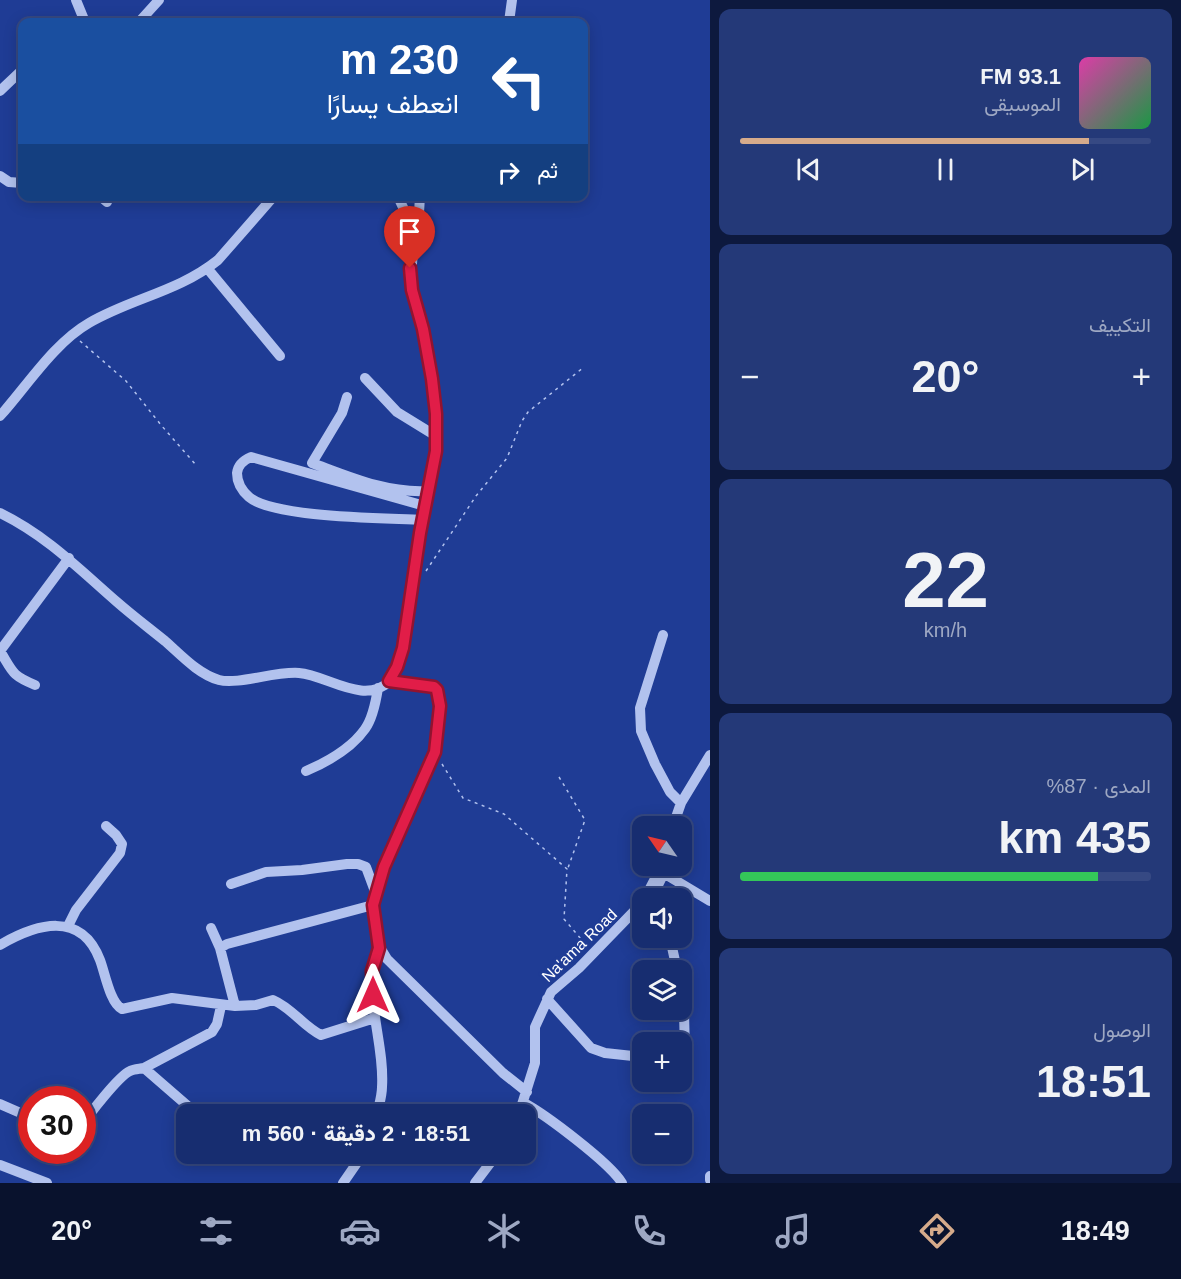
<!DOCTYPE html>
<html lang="ar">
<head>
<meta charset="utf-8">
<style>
  :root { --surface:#172d70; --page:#243978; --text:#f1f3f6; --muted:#9ea8c3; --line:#364983; --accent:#d6ab8b }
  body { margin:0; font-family:Arial,Vazirmatn,sans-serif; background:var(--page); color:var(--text); direction:rtl; height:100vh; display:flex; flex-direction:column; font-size:22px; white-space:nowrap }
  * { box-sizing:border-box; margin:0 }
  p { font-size:20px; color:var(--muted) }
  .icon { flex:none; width:33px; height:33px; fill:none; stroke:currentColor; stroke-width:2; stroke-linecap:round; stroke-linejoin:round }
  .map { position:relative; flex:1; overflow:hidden; direction:ltr }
  .details { display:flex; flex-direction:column; gap:9px; padding:9px; background:#0d193e; width:471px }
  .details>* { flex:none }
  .banner { position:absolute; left:18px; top:18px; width:570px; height:183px; border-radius:12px; box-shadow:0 3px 15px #0003,0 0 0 2px var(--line); direction:rtl; background:#1a4fa0; color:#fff; overflow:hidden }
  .needle { width:39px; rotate:304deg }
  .tools { position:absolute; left:632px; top:816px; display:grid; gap:12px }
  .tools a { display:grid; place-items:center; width:60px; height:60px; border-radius:12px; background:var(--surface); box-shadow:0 3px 15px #0003,0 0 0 2px var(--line); font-size:30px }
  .speed { position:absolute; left:18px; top:1086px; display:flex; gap:12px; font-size:30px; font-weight:700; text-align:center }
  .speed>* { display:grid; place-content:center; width:78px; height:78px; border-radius:50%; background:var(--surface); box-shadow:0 3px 15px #0003,0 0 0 2px var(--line); line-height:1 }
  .speed .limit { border:9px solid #d22; background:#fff; color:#111 }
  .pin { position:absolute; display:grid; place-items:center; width:51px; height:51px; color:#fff; margin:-62px -26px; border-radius:50% 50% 50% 0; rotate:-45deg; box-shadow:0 0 6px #0007 }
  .pin .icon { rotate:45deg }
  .me { position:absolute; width:66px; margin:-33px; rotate:0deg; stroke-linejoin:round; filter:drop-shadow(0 0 4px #0008) }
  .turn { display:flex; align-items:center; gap:21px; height:126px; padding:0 30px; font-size:27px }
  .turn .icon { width:78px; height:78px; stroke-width:2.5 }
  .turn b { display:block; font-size:42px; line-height:51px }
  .then { display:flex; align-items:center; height:57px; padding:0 30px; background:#0003; gap:12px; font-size:22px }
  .big { font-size:45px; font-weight:800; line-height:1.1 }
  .details .widget { flex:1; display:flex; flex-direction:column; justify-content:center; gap:9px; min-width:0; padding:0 21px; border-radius:12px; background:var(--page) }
  .details .dial { align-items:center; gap:0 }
  .dial b { font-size:78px; line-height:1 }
  .song { display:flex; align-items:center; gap:18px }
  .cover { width:72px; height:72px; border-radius:9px; background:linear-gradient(135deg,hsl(320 70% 55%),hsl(140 70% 35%)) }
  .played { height:6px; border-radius:3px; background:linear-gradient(90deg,var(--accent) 85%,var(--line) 85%) }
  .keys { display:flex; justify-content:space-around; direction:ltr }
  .heat { display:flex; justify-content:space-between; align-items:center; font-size:33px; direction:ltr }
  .charge { height:9px; border-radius:4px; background:linear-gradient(90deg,#34c759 87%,var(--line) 0) }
  .trip { position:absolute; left:176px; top:1104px; width:360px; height:60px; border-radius:12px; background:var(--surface); box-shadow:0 3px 15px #0003,0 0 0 2px var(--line); font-weight:800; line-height:60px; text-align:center; direction:rtl }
  .tabs { display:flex; height:96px; justify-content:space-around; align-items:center; background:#09122d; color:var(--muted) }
  .tabs .icon { width:42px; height:42px }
  .tabs .current { color:var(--accent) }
  .tabs b { font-size:27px; color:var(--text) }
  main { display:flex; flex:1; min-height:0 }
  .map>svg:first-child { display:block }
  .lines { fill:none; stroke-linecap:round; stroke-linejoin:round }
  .path { stroke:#b2c2ee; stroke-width:1.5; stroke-dasharray:3 4.5; stroke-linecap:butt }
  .minor { stroke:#b2c2ee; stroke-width:10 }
  .route-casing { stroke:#92132f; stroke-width:15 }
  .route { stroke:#e11d48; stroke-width:10 }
  .labels { text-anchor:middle; stroke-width:6; stroke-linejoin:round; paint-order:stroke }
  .street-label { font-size:16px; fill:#fff; stroke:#1f3c95 }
</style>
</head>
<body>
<main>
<section class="details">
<div class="widget">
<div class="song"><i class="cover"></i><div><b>93.1 FM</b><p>الموسيقى</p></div></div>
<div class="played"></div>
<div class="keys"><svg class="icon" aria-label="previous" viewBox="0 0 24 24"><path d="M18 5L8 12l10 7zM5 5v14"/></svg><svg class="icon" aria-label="pause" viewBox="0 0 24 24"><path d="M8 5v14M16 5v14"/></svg><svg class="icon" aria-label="next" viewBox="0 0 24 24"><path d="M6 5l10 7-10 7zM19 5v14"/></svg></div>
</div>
<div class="widget"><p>التكييف</p>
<div class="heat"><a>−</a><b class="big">20°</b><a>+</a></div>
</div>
<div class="widget dial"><b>22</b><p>km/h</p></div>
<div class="widget"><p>المدى · 87%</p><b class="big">435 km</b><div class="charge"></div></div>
<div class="widget"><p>الوصول</p><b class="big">18:51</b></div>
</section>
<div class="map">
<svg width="710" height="1183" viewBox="0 0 710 1183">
  <rect width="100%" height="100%" fill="#1f3c95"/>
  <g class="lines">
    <path class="path" d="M80 341 126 381 161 425 196 465
      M426 571 476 496 507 458 522 421 528 412 584 367
      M442 764 463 798 504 814 567 869 564 919 586 945
      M559 777 585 820 568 868"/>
    <path class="minor" d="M76 0 85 22
      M139 22 159 0
      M509 22 512 0
      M0 91 22 70
      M0 176 9 182 22 183
      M100 196 107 202
      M470 196 478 198 481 196
      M414 236 419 213 420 196
      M207 268 280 356
      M365 378 397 412 436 436
      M347 397 342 413 312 463C350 477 386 493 427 491
      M0 416C27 386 54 343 89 323 132 298 178 292 218 260L274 196
      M0 513C47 536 79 569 117 602 133 616 149 628 165 641 181 655 198 674 219 680 238 685 275 671 299 673 327 675 364 706 390 681 409 661 415 563 420 532 426 493 438 455 436 415 435 387 430 357 424 330 421 316 414 303 412 289 409 270 415 253 413 236 412 223 403 209 398 196
      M422 520C387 518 273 518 249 497 241 490 237 483 237 473 238 464 244 460 251 457L425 506
      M663 635 640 708 641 731 655 764 670 792 681 803
      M389 682 434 687C441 697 439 711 438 722 437 733 437 744 434 754 417 812 344 900 387 959L503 1073 527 1092
      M35 685C11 675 13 672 0 651L69 558
      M306 771C327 762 351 749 365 729 373 718 376 701 378 688
      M673 826 681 803 710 755
      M660 871 710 901
      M231 884 266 872 302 870 347 864H358L366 867 376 894
      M645 898 661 867
      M660 898 658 885 661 879
      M68 926 76 910 120 853 122 844 116 835 106 826
      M211 928 220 948
      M670 938 677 970
      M0 945C36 924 81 910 100 960 105 973 110 1003 122 1009L172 998 235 1006 256 1005 273 1000C292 1008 303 1026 321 1035L375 1018
      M547 999 591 1048 605 1053 642 1057
      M235 1006 220 948 227 944 373 905
      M681 1062 685 1052 684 1012
      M524 1103C546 1115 610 1163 622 1183
      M0 1104 32 1118
      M197 1114 144 1068 212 1032 217 1024 221 1006
      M377 1114C379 1105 382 1096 382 1087 385 1040 361 993 379 948
      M519 1114 535 1063V1027L551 992 579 968 642 903
      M82 1126C89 1114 119 1076 130 1071 134 1069 139 1069 144 1068
      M0 1165 47 1183
      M710 1176V1180
      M343 1183 363 1154
      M475 1183 497 1154"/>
  </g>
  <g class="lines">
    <g class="route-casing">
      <path id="route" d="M373 995 372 971 379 948 373 905 384 867 435 752 440 706 437 690 434 687 389 681 397 667 403 648 420 533 436 451V414L432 379 423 329 412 290 410 268"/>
    </g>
    <use href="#route" class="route"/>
  </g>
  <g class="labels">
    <g class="street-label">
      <text transform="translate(579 945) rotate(-44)" y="6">Na'ama Road</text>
    </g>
  </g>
</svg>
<div class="tools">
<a><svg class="needle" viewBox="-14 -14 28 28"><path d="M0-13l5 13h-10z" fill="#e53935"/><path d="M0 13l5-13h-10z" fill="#9ea8c3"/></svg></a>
<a><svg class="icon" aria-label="sound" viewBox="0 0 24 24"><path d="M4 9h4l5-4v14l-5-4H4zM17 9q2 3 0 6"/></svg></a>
<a><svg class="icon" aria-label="layers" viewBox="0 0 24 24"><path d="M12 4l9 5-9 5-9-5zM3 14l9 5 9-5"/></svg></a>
<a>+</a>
<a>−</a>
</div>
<div class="speed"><div class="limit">30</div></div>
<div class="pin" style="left:410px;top:268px;background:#d93025"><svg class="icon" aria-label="arrive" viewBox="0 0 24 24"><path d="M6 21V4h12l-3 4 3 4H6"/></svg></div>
<svg class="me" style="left:373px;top:995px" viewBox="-20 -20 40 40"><path d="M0-17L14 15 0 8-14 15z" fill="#e11d48" stroke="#fff" stroke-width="4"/></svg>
<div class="trip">18:51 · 2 دقيقة · 560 m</div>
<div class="banner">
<div class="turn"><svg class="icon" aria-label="left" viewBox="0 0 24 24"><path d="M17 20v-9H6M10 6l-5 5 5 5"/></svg><div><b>230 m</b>انعطف يسارًا</div></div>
<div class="then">ثم<svg class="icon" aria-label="right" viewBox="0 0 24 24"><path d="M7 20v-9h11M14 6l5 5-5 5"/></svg></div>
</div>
</div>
</main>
<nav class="tabs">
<b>18:49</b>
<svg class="icon current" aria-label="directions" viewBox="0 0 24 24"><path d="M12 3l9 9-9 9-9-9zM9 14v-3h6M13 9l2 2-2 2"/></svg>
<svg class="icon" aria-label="music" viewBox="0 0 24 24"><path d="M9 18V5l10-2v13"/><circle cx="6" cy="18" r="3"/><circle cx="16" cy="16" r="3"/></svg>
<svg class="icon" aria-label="phone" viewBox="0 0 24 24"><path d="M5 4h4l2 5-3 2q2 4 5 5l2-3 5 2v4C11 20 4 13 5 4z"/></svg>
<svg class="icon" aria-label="climate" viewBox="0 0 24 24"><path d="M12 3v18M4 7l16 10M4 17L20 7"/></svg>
<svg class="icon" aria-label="car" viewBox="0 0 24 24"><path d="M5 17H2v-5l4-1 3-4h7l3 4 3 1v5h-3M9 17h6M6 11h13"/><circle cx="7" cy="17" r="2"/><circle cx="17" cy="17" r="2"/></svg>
<svg class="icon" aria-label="filters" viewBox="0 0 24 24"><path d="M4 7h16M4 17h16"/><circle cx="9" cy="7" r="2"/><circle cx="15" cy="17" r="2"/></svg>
<b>20°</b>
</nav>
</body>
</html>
